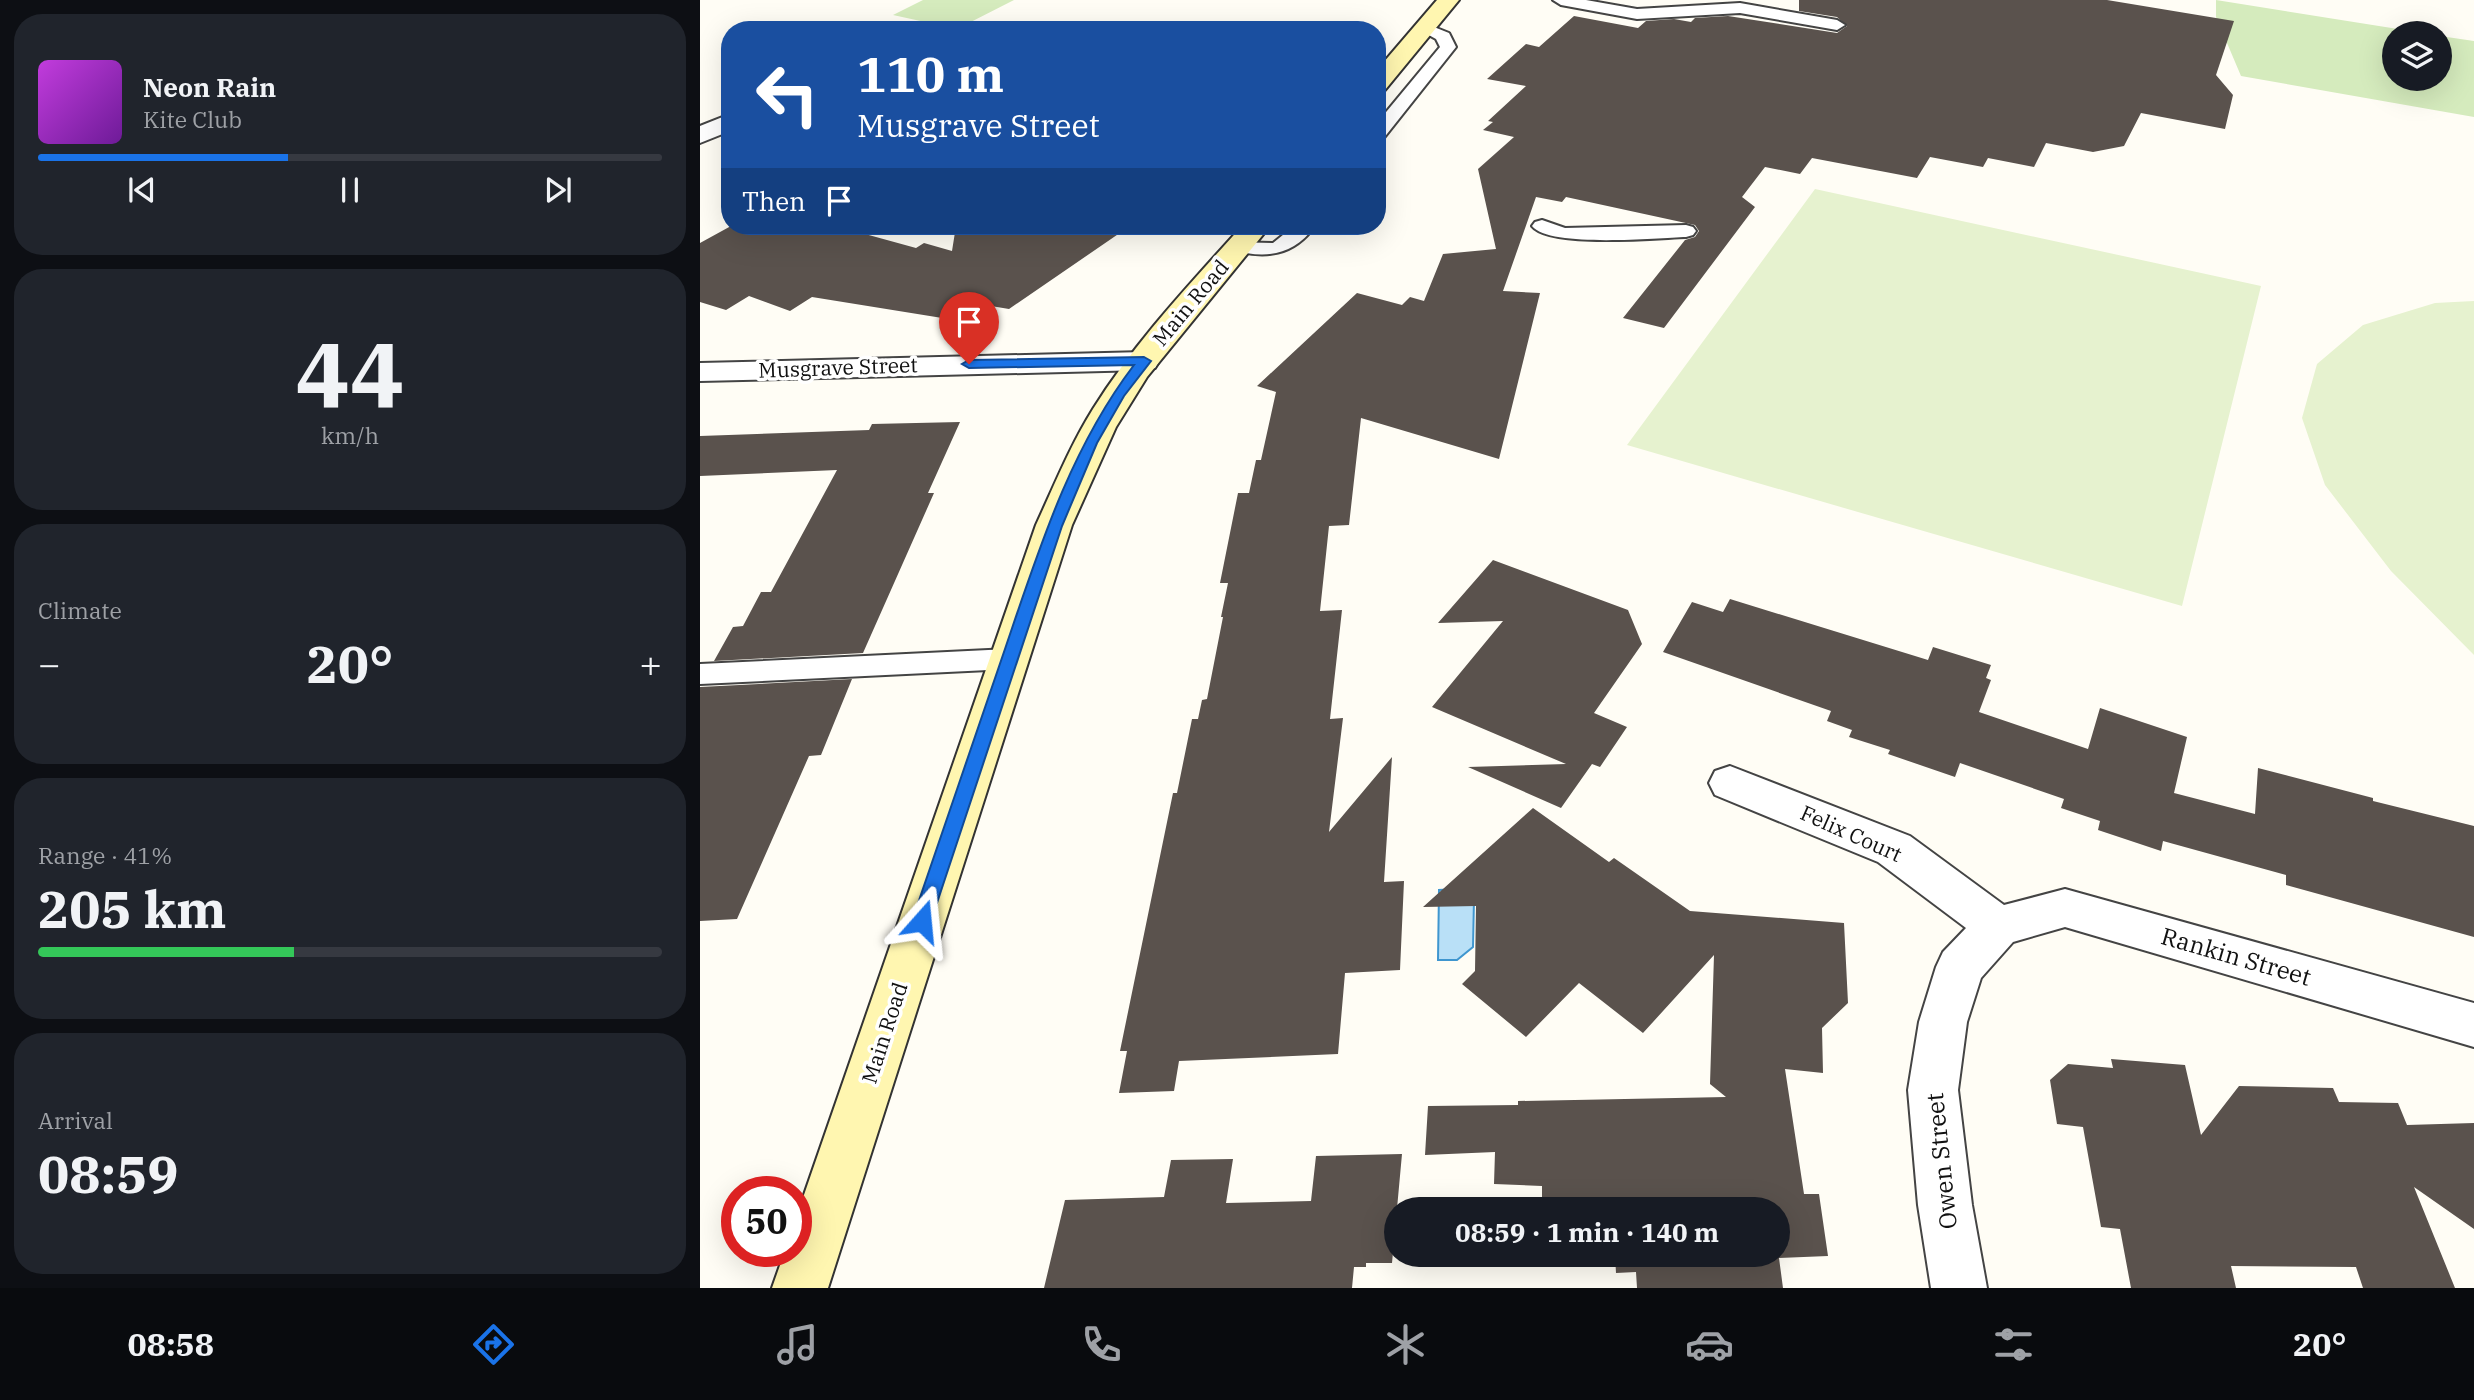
<!DOCTYPE html>
<html lang="en">
<head>
<meta charset="utf-8">
<style>
  :root { --surface:#171b24; --page:#20242c; --text:#f1f3f6; --muted:#9ea1a6; --line:#363941; --accent:#1a73e8 }
  body { margin:0; font-family:"IBM Plex Serif",serif; background:var(--page); color:var(--text); height:100vh; display:flex; flex-direction:column; font-size:26px; white-space:nowrap }
  * { box-sizing:border-box; margin:0 }
  p { font-size:23px; color:var(--muted) }
  .icon { flex:none; width:38px; height:38px; fill:none; stroke:currentColor; stroke-width:2; stroke-linecap:round; stroke-linejoin:round }
  .map { position:relative; flex:1; overflow:hidden }
  .side { display:flex; flex-direction:column; gap:14px; padding:14px; background:#0d0f14; width:700px }
  .side>* { flex:none }
  .banner { position:absolute; left:21px; top:21px; width:665px; height:214px; border-radius:28px; box-shadow:0 7px 28px #0002; background:#1a4fa0; color:#fff; overflow:hidden }
  .controls { position:absolute; left:1682px; top:21px; display:grid; gap:14px }
  .controls a { display:grid; place-items:center; width:70px; height:70px; border-radius:50%; background:var(--surface); box-shadow:0 7px 28px #0002; font-size:35px }
  .speed { position:absolute; left:21px; top:1176px; display:flex; gap:14px; font-size:35px; font-weight:700; text-align:center }
  .speed>* { display:grid; place-content:center; width:91px; height:91px; border-radius:50%; background:var(--surface); box-shadow:0 7px 28px #0002; line-height:1 }
  .speed .limit { border:10px solid #d22; background:#fff; color:#111 }
  .pin { position:absolute; display:grid; place-items:center; width:60px; height:60px; color:#fff; margin:-72px -30px; border-radius:50% 50% 50% 0; rotate:-45deg; box-shadow:0 0 7px #0007 }
  .pin .icon { rotate:45deg }
  .me { position:absolute; width:77px; margin:-38px; rotate:18deg; stroke-linejoin:round; filter:drop-shadow(0 0 5px #0008) }
  .turn { display:flex; align-items:center; gap:24px; height:147px; padding:0 21px; font-size:32px }
  .turn .icon { width:91px; height:91px; stroke-width:2.5 }
  .turn b { display:block; font-size:49px; line-height:60px }
  .then { display:flex; align-items:center; height:66px; padding:0 21px; background:#0003; gap:14px; font-size:26px }
  .big { font-size:52px; font-weight:800; line-height:1.1 }
  .side .card { flex:1; display:flex; flex-direction:column; justify-content:center; gap:10px; min-width:0; padding:0 24px; border-radius:28px; background:var(--page) }
  .side .dial { align-items:center; gap:0 }
  .dial b { font-size:91px; line-height:1 }
  .song { display:flex; align-items:center; gap:21px }
  .cover { width:84px; height:84px; border-radius:10px; background:linear-gradient(135deg,hsl(290 70% 55%),hsl(280 70% 35%)) }
  .played { height:7px; border-radius:4px; background:linear-gradient(90deg,var(--accent) 40%,var(--line) 40%) }
  .keys { display:flex; justify-content:space-around; direction:ltr }
  .heat { display:flex; justify-content:space-between; align-items:center; font-size:38px; direction:ltr }
  .charge { height:10px; border-radius:5px; background:linear-gradient(90deg,#34c759 41%,var(--line) 0) }
  .trip { position:absolute; left:684px; top:1197px; width:406px; height:70px; border-radius:35px; background:var(--surface); box-shadow:0 7px 28px #0002; font-weight:800; line-height:70px; text-align:center }
  .menu { display:flex; height:112px; justify-content:space-around; align-items:center; background:#090b0e; color:var(--muted) }
  .menu .icon { width:49px; height:49px }
  .menu .on { color:var(--accent) }
  .menu b { font-size:32px; color:var(--text) }
  main { display:flex; flex:1; min-height:0 }
  .map>svg:first-child { display:block }
  .green { fill:#d5ebbd }
  .pitch { fill:#e6f2cf }
  .water { fill:#b9e0f7; stroke:#3f96cf; stroke-width:2 }
  .building { fill:#5a524d }
  .lines { fill:none; stroke-linecap:round; stroke-linejoin:round }
  .lane-casing { stroke:#444; stroke-width:4 }
  .street-casing { stroke:#444; stroke-width:4 }
  .secondary-casing { stroke:#333; stroke-width:4 }
  .lane { fill:#fff; fill-rule:evenodd }
  .street { fill:#fff; fill-rule:evenodd }
  .secondary { fill:#fff6b0; fill-rule:evenodd }
  .route { fill:#1a73e8; stroke:#114b97; stroke-width:2 }
  .labels { text-anchor:middle; stroke-width:7; stroke-linejoin:round; paint-order:stroke }
  .street-label { font-size:21px; fill:#111; stroke:#fff }
  .near-street-label { font-size:24px; fill:#111; stroke:#fff }
</style>
</head>
<body>
<main>
<section class="side">
<div class="card">
<div class="song"><i class="cover"></i><div><b>Neon Rain</b><p>Kite Club</p></div></div>
<div class="played"></div>
<div class="keys"><svg class="icon" aria-label="previous" viewBox="0 0 24 24"><path d="M18 5L8 12l10 7zM5 5v14"/></svg><svg class="icon" aria-label="pause" viewBox="0 0 24 24"><path d="M8 5v14M16 5v14"/></svg><svg class="icon" aria-label="next" viewBox="0 0 24 24"><path d="M6 5l10 7-10 7zM19 5v14"/></svg></div>
</div>
<div class="card dial"><b>44</b><p>km/h</p></div>
<div class="card"><p>Climate</p>
<div class="heat"><a>−</a><b class="big">20°</b><a>+</a></div>
</div>
<div class="card"><p>Range · 41%</p><b class="big">205 km</b><div class="charge"></div></div>
<div class="card"><p>Arrival</p><b class="big">08:59</b></div>
</section>
<div class="map">
<svg width="1774" height="1288" viewBox="0 0 1774 1288">
  <rect width="100%" height="100%" fill="#fffdf5"/>
  <path class="green" d="M223 0H314L257 29 193 15Z
    M1516 0 1723 33H1694V79H1740V36L1774 41V117L1541 76 1516 17Z"/>
  <path class="pitch" d="M1115 189 1561 286 1482 606 927 445Z
    M1774 301V655L1691 571 1625 485 1602 418 1617 364 1663 325 1735 303Z"/>
  <path class="water" d="M758 889 774 899 773 947 757 960H738L739 890Z"/>
  <path class="building" d="M1099 0H1407L1534 21 1516 75 1533 95 1525 129 1441 113 1424 146 1393 152 1346 143 1334 167 1288 158 1283 167 1230 157 1217 178 1112 158 1100 174 1065 167 1042 197 1055 207 964 328 923 318 985 240 995 237 999 231 995 225 866 197 862 202 836 197 803 291 840 293 799 459 661 418 649 525 629 526 620 611 642 610 630 719 643 718 629 832 692 757 684 882 704 881 700 970 645 973 638 1054 479 1061 474 1091 419 1093 427 1051H420L473 793H477L492 719H498L502 700 507 699 523 617H521L528 583H520L538 493H549L556 460H561L576 392 557 386 657 293 702 305 710 297 724 301 743 254 796 249 778 169 814 137 783 130 793 122 788 121 826 86 787 79 826 44 839 47 874 16 938 28 946 21 974 19 991 22 995 18 1028 16 1137 33 1147 26 1137 17 1099 11Z
    M31 226H136L216 248 224 243 252 251 256 226H430L309 309 285 305 267 322 112 297 90 311 49 296 26 310 0 302V243Z
    M260 422 228 493H234L163 653 14 661 33 627 43 626 61 592H71L137 470 0 476V436L169 430 172 424Z
    M793 560 928 610 942 644 894 713 927 727 900 767 892 764 861 808 768 767 866 764 732 707 803 621 738 623Z
    M1030 599 1228 660 1233 647 1291 665 1286 678 1291 680 1279 712 1388 749 1400 708 1487 737 1474 793 1555 814 1558 768 1673 798V801L1774 826V937L1586 885V875L1463 841 1461 851 1398 830 1400 821 1361 808 1364 799 1260 763 1255 777 1188 754 1190 750 1149 737 1152 730 1127 721 1131 711 963 652 992 602 1023 612Z
    M152 679 121 755 109 756 37 919 0 921V687Z
    M833 808 909 862 914 858 990 911 1144 923 1148 1003 1122 1028 1123 1073 1085 1069 1104 1194H1119L1128 1256 1079 1258 1083 1288H937L936 1272 916 1273 915 1255H1078V1209H842V1186L794 1184 795 1152 725 1155 728 1106 818 1105V1101L1026 1097 1010 1084 1014 955 943 1033 879 983 826 1037 762 984 775 971 776 906 723 907Z
    M1411 1059 1485 1065 1501 1135 1539 1086 1633 1088 1639 1102 1698 1103 1707 1125 1774 1123V1229L1714 1187 1755 1288H1663L1656 1267 1531 1266 1536 1288H1431L1420 1229 1401 1227 1383 1127 1357 1124 1350 1080 1368 1064 1413 1068Z
    M702 1154 692 1263H666V1267H654L652 1288H344L365 1200 464 1197 471 1160 533 1159 526 1203 611 1201 616 1156Z"/>
  <g class="lines">
    <g class="lane-casing">
      <path id="lane" d="M853 0H886L937 9 1040 3 1137 20 1145 25 1137 30 1040 13 937 19 861 5Z
        M724 23 749 33 756 47 683 139 677 140V123L740 47 736 39 716 28Z
        M842 220 865 228 986 225 993 227 996 231 993 235 986 237C956 238 849 248 832 226L835 222Z
        M594 226H615C593 256 566 259 532 250L529 246 532 242 573 243Z
        M309 649 319 652 323 659 319 666 309 669 0 684V664Z"/>
    </g>
    <g class="street-casing">
      <path id="street" d="M30 114V131L0 143V126Z
        M444 352 455 354 459 361 455 368 444 370 0 381V363Z
        M1030 766 1210 836 1304 905 1365 889 1774 1003V1047L1365 927 1313 942 1281 978 1267 1022 1258 1090 1272 1205 1287 1288H1231L1218 1205 1208 1090 1219 1022 1236 967 1243 952 1266 928 1178 862 1015 795 1009 783 1015 771Z"/>
    </g>
    <g class="secondary-casing">
      <path id="secondary" d="M737 0H759L685 90 677 92V70Z
        M542 226H570L447 377 416 427 372 525 128 1288H72L85 1251H96V1218L336 525C354 486 370 446 393 409 435 342 489 285 542 226Z"/>
    </g>
    <use href="#lane" class="lane"/>
    <use href="#street" class="street"/>
    <use href="#secondary" class="secondary"/>
  </g>
  <path class="route" d="M444 357 451 361 424 396 397 443 362 526 231 921 229 927 222 929 215 927 212 921C243 830 274 740 305 649 339 549 370 449 434 365L269 368 262 364 269 360Z"/>
  <g class="labels">
    <g class="street-label">
      <text transform="translate(491 303) rotate(-50)" y="7">Main Road</text>
      <text transform="translate(138 368) rotate(-2)" y="7">Musgrave Street</text>
      <text transform="translate(1151 834) rotate(24)" y="7">Felix Court</text>
      <text transform="translate(185 1033) rotate(-72)" y="7">Main Road</text>
    </g>
    <g class="near-street-label">
      <text transform="translate(1536 957) rotate(16)" y="8">Rankin Street</text>
      <text transform="translate(1242 1161) rotate(-96)" y="8">Owen Street</text>
    </g>
  </g>
</svg>
<div class="controls">
<a><svg class="icon" aria-label="layers" viewBox="0 0 24 24"><path d="M12 4l9 5-9 5-9-5zM3 14l9 5 9-5"/></svg></a>
</div>
<div class="speed"><div class="limit">50</div></div>
<div class="pin" style="left:269px;top:364px;background:#d93025"><svg class="icon" aria-label="arrive" viewBox="0 0 24 24"><path d="M6 21V4h12l-3 4 3 4H6"/></svg></div>
<svg class="me" style="left:222px;top:921px" viewBox="-20 -20 40 40"><path d="M0-17L14 15 0 8-14 15z" fill="#1a73e8" stroke="#fff" stroke-width="4"/></svg>
<div class="trip">08:59 · 1 min · 140 m</div>
<div class="banner">
<div class="turn"><svg class="icon" aria-label="left" viewBox="0 0 24 24"><path d="M17 20v-9H6M10 6l-5 5 5 5"/></svg><div><b>110 m</b>Musgrave Street</div></div>
<div class="then">Then<svg class="icon" aria-label="arrive" viewBox="0 0 24 24"><path d="M6 21V4h12l-3 4 3 4H6"/></svg></div>
</div>
</div>
</main>
<nav class="menu">
<b>08:58</b>
<svg class="icon on" aria-label="directions" viewBox="0 0 24 24"><path d="M12 3l9 9-9 9-9-9zM9 14v-3h6M13 9l2 2-2 2"/></svg>
<svg class="icon" aria-label="music" viewBox="0 0 24 24"><path d="M9 18V5l10-2v13"/><circle cx="6" cy="18" r="3"/><circle cx="16" cy="16" r="3"/></svg>
<svg class="icon" aria-label="phone" viewBox="0 0 24 24"><path d="M5 4h4l2 5-3 2q2 4 5 5l2-3 5 2v4C11 20 4 13 5 4z"/></svg>
<svg class="icon" aria-label="climate" viewBox="0 0 24 24"><path d="M12 3v18M4 7l16 10M4 17L20 7"/></svg>
<svg class="icon" aria-label="car" viewBox="0 0 24 24"><path d="M5 17H2v-5l4-1 3-4h7l3 4 3 1v5h-3M9 17h6M6 11h13"/><circle cx="7" cy="17" r="2"/><circle cx="17" cy="17" r="2"/></svg>
<svg class="icon" aria-label="filters" viewBox="0 0 24 24"><path d="M4 7h16M4 17h16"/><circle cx="9" cy="7" r="2"/><circle cx="15" cy="17" r="2"/></svg>
<b>20°</b>
</nav>
</body>
</html>
